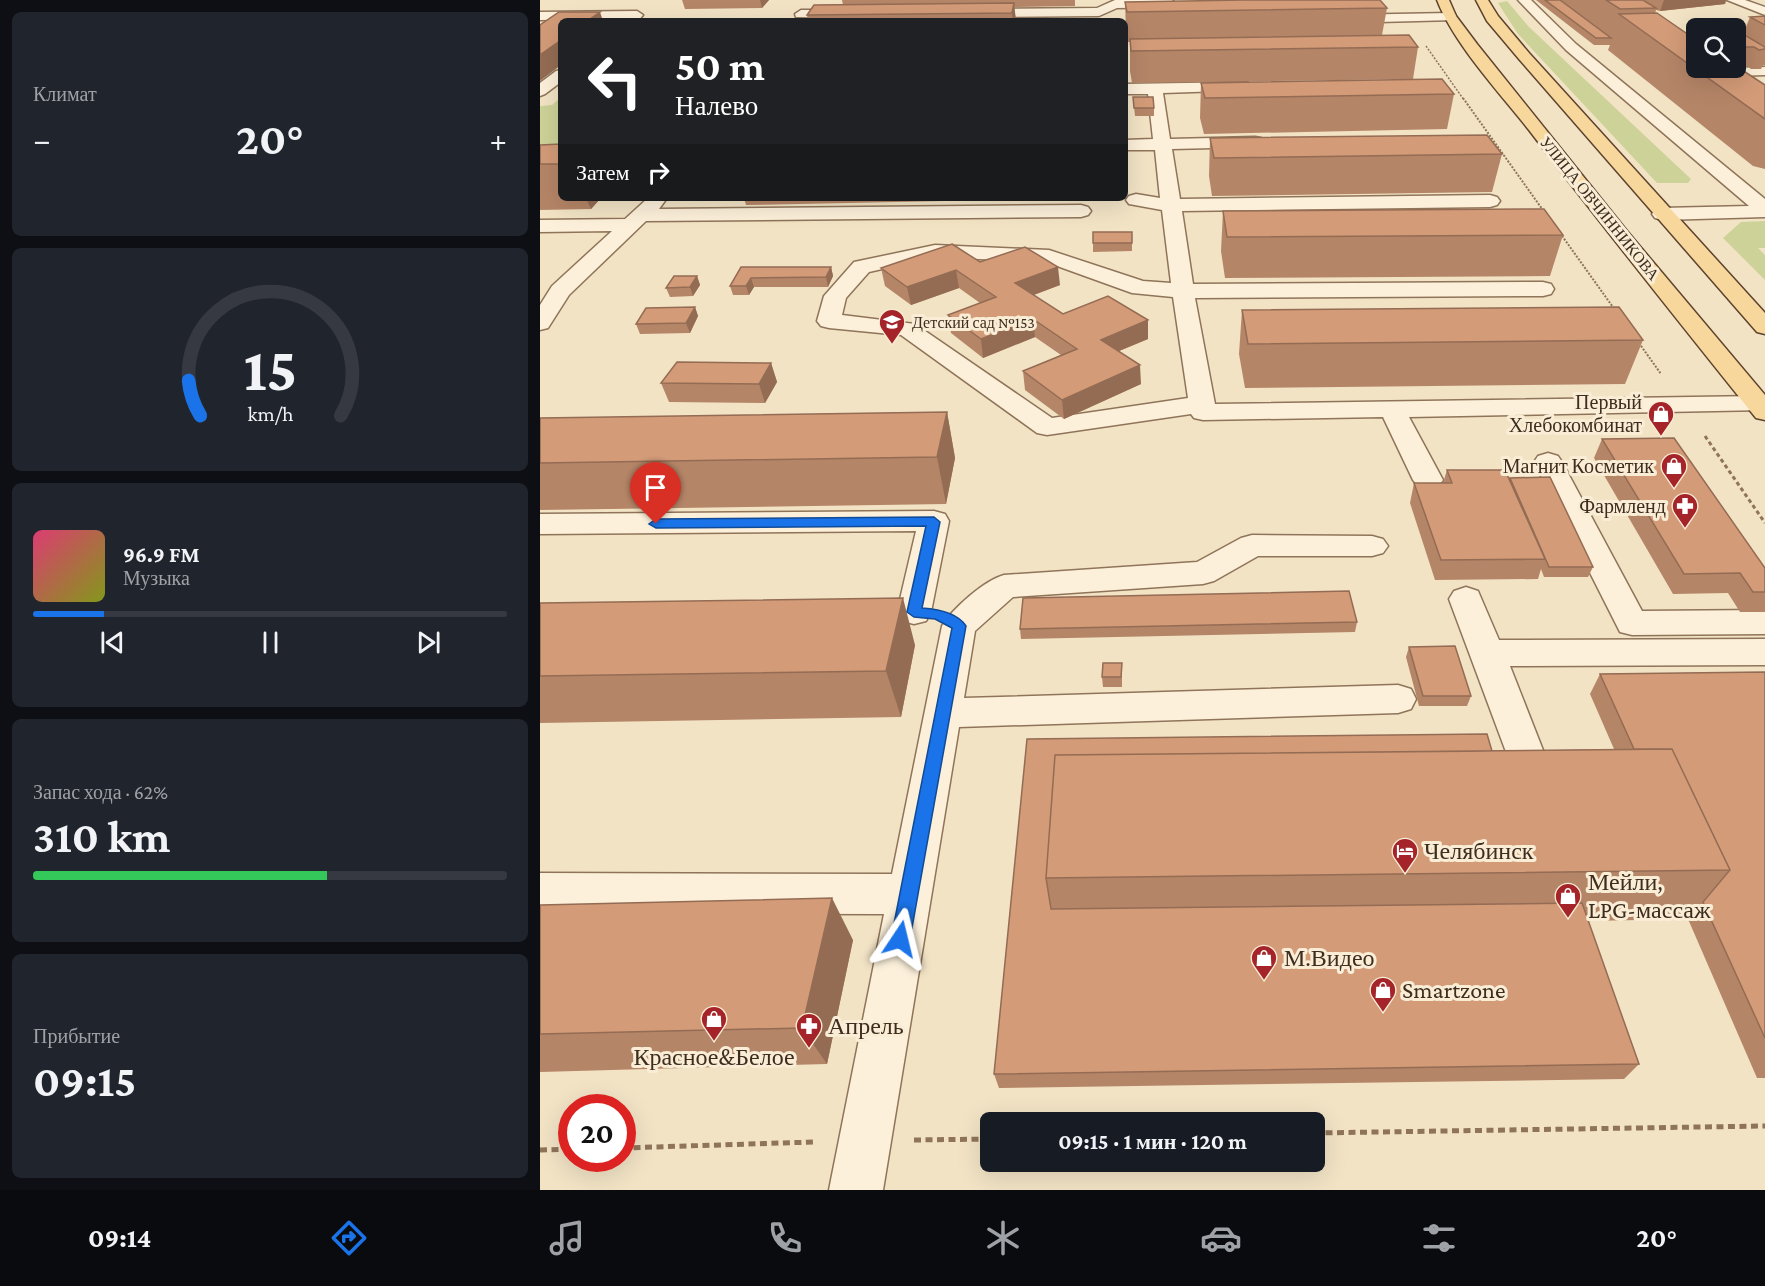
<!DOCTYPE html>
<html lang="ru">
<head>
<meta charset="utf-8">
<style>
  :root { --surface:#171b24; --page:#20242c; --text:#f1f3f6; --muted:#9ea1a6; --line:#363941; --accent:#1a73e8 }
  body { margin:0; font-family:"Crimson Pro",serif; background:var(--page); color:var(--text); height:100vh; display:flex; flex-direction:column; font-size:22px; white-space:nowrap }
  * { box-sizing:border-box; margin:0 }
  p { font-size:20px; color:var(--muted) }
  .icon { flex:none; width:33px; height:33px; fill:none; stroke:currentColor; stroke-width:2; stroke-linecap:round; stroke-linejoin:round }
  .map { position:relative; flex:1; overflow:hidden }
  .details { display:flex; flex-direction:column; gap:12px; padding:12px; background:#0d0f14; width:540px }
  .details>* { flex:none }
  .guide { position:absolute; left:18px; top:18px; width:570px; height:183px; border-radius:9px; box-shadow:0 6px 24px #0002; background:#202124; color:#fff; overflow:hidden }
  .buttons { position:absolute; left:1146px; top:18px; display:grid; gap:12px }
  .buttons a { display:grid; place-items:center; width:60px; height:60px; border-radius:9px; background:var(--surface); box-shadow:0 6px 24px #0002; font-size:30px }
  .speed { position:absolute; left:18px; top:1094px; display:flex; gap:12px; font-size:30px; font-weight:700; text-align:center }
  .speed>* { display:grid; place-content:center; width:78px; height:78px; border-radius:50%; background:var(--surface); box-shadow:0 6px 24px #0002; line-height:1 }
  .speed .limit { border:9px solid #d22; background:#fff; color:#111 }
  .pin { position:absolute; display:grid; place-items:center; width:51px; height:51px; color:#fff; margin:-62px -26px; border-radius:50% 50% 50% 0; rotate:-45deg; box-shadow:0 0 6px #0007 }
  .pin .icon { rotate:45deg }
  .me { position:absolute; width:66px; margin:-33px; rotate:10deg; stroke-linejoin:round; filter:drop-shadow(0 0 4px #0008) }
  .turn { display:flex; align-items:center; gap:21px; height:126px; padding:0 18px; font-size:27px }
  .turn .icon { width:78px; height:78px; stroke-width:2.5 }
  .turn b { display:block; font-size:42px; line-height:51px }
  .then { display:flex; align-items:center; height:57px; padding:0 18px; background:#0003; gap:12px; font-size:22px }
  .big { font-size:45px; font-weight:700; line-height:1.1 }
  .details .widget { flex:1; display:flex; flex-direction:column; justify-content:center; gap:9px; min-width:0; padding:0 21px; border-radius:9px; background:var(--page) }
  .details .dial { align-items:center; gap:0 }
  .dial svg { height:156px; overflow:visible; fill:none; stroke:var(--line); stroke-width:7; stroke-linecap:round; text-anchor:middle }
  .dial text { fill:var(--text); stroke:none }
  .song { display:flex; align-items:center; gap:18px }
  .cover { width:72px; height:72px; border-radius:9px; background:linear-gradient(135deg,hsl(340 70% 55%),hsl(70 70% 35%)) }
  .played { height:6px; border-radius:3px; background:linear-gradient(90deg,var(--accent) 15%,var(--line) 15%) }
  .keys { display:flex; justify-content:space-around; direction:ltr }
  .heat { display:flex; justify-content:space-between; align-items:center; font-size:33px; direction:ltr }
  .charge { height:9px; border-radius:4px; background:linear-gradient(90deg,#34c759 62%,var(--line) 0) }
  .trip { position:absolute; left:440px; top:1112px; width:345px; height:60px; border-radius:9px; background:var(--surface); box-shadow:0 6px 24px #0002; font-weight:700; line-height:60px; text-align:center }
  .menu { display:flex; height:96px; justify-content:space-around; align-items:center; background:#090b0e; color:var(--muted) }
  .menu .icon { width:42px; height:42px }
  .menu .on { color:var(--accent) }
  .menu b { font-size:27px; color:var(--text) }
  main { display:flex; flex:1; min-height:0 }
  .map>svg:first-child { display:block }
  .green { fill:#cdd298 }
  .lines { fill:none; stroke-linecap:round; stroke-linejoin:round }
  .minor-casing { stroke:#8f7459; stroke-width:3 }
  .major-casing { stroke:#5d422d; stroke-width:3 }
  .path-far3 { stroke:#8f7459; stroke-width:1.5; stroke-dasharray:2 1.5; stroke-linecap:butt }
  .path-far2 { stroke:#8f7459; stroke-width:2; stroke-dasharray:2 1.5; stroke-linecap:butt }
  .path-far1 { stroke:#8f7459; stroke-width:3; stroke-dasharray:4 3; stroke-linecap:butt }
  .path { stroke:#8f7459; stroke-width:5; stroke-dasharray:7 4.5; stroke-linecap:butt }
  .minor { fill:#fcf0da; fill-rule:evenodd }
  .major { fill:#f7d79b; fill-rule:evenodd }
  .wall { fill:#b58567 }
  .shaded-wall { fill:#946c54 }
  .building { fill:#d39b78; stroke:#946c54; stroke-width:1.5 }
  .route { fill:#1a73e8; stroke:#114b97; stroke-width:1.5 }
  .labels { text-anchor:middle; stroke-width:6; stroke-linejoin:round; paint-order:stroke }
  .far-street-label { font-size:16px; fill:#3e2c1e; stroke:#f9edd6 }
  .far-poi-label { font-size:16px; fill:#3e2c1e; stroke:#f9edd6; text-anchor:start }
  .poi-label { font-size:20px; fill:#3e2c1e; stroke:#f9edd6; text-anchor:end }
  .near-poi-label { font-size:24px; fill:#3e2c1e; stroke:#f9edd6; text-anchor:start }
</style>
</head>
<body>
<main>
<section class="details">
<div class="widget"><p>Климат</p>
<div class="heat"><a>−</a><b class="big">20°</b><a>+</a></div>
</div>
<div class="widget dial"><svg viewBox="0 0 100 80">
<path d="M14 69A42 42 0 1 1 86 69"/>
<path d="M14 69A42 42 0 0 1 8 51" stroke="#1a73e8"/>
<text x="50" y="56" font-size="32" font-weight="700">15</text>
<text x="50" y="72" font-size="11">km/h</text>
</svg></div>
<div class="widget">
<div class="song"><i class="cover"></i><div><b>96.9 FM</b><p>Музыка</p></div></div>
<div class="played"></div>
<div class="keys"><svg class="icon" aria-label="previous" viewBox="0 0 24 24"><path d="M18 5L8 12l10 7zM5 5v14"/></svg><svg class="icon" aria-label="pause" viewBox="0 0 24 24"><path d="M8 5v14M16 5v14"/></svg><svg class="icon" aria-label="next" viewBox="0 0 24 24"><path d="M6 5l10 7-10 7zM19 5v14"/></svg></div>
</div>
<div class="widget"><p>Запас хода · 62%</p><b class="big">310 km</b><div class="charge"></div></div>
<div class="widget"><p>Прибытие</p><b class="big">09:15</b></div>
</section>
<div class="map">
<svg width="1225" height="1190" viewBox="0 0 1225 1190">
  <rect width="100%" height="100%" fill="#f2e3c5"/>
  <path class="green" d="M967 1 988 26 1151 179 1148 183H1117L978 34 958 3Z
    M21 97V151H0V106L12 105Z
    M1225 221V248H1218L1225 255V280L1183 238 1201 222Z"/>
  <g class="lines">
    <g class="minor-casing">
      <path id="minor" d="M575 0H632L635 3 629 7 577 8 559 16 431 17 425 13 431 9 557 8Z
        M978 0H991L1036 44 1225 199V217L1122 220 1115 218 1112 214 1115 210 1122 208 1209 206 1026 50Z
        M1187 0H1205L1225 7V15Z
        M261 10H314L320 14 314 18 256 17 255 14Z
        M97 11 103 15 98 21H83L85 19 0 20V12Z
        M910 13 915 14 916 17 915 20 801 23 794 19 801 15Z
        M1225 67V75L1194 76 1187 72 1194 68Z
        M21 70V82L5 94 0 96V83L16 71Z
        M707 82 715 87 712 90 623 93 630 139 715 137 721 138 724 142 721 146 715 147 632 149 640 199 950 195 957 197 960 201 957 205 950 207 642 211 653 284 1003 282 1011 284 1014 289 1011 294 1003 296 655 298 675 404 1219 396 1225 398V410L869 417 903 480 898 486 888 489 878 486 873 480 843 417 663 420 654 418 651 414 507 435 497 433 361 335 289 328 281 326 277 321 284 296 314 262 395 245 509 250 603 281 631 283 622 210 589 204 586 200 589 196 596 194 620 198 615 150H585V140L613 139 608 94H585V84ZM395 257 506 262 592 293 633 297 648 398 512 418 375 324 302 315 306 298 329 272Z
        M108 198H127L119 209 541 205 548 207 551 211 548 215 541 217 106 221 29 295 8 328 0 330V305L12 286 72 231 0 232V220L85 219Z
        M1008 453 1018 456 1022 462 1102 611 1225 610V634L1092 635 1080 632 994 462 998 456Z
        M394 511 405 514 409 521 391 612 386 621 374 624 362 621 357 612 376 531 0 534V514Z
        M712 535 832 536 843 539 848 546 843 553 832 556H718L674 581 663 584 473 597 435 631 424 698 858 685 871 689 876 699 871 709 858 713 419 727 343 1190H289L344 914 0 913V873L352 874 402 626C412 609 445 580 464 575L657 562 701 538Z
        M926 587 938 591 959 640 1225 639V665L970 666 1010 768 1005 780 991 784 977 780 972 768 909 599 914 591Z"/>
    </g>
    <g class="major-casing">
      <path id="major" d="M897 0H909L916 16 937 44 1087 231 1225 395V420L1216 418C1139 322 1063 227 989 130 959 92 914 44 897 0Z
        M936 0H948L958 16 989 53 1225 313V334L1217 332 979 59 947 21Z"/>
    </g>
    <path class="path-far3" d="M886 46 924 100"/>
    <path class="path-far2" d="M923 98 1005 213
      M1020 233 1075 310
      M1099 343 1121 374"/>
    <path class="path-far1" d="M1165 436 1225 523"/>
    <path class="path" d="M774 1133 1225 1126
      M374 1140 450 1139
      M82 1148 274 1142
      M0 1150 32 1149"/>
    <use href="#minor" class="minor"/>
    <use href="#major" class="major"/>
  </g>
  <path class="wall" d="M142 0H229L222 8 145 9Z
    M302 0H535V6L474 7 476 21H268L267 15 303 5Z
    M996 0H1103L1104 1 1105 0H1186L1185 4 1120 11 1116 10 1115 14 1196 68V34H1203L1210 17 1224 16 1225 14V39L1222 45 1225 39V65H1223L1221 69H1211L1207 66 1197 67 1225 85V169L1213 166 1068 50 1070 45H1054Z
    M585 2 847 8 842 35 878 47 873 79 592 83 590 71V42H587L586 31Z
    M661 83 914 94 907 129 664 134 660 118Z
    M593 97 614 108V116H595Z
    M670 138 962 154 952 192 672 196 669 176Z
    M21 144V198H61L51 209 0 210V145Z
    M168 198H183L182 200H169Z
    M204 198H545L206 205Z
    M683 211 1023 235 1010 276 685 278 681 251Z
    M592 232V251L553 252V243Z
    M440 262 520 285 494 295 523 314 608 320V339L579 351 601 384 524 419 485 390 483 371 521 355 495 337 443 358 411 333 408 315 440 303 419 288 371 305 345 286 341 268Z
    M201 267H291L293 276 288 287H214L209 295H193L190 286Z
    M157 276 160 285 153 296 130 297 126 288Z
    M155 307 158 316 150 333 100 334 96 324Z
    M702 310 1103 340 1085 384 705 388 699 354Z
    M231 363 237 382 225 403 129 402 121 383Z
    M407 412 415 458 406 504 0 510V418Z
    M1062 439 1225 568V612H1200L1188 593 1133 594 1054 458Z
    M907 470 970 480V478L1053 567 1048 577H1004L1001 569 998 579 895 580 870 503 874 483H903Z
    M0 603 375 645 361 717 0 723Z
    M817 622 815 632 481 639 480 629Z
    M869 647 931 696 927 706H879L866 657Z
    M1225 672V1078H1217L1148 919 1048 921 1099 1064 1084 1079 459 1088 454 1074 487 739 952 751 1074 749 1050 694 1060 674Z
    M582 673V687H563L562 677Z
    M0 905 313 940 287 1064 0 1072Z"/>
  <path class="shaded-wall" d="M220 0H229L222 8Z
    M1124 0H1186L1185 4 1120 11Z
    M474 3 476 21H473L472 13Z
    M60 12 63 21H47Z
    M21 40V65L0 81V55Z
    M46 198H61L51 209Z
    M291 267 293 276 288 287 286 277Z
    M518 267 520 285 477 301 475 283Z
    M416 270 419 288 371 305 367 287Z
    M157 276 160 285 153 296 150 287Z
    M211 278 214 287 209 295 206 286Z
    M155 307 158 316 150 333 146 323Z
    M493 319 495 337 443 358 441 339Z
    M608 320V339L562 358 561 340Z
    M231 363 237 382 225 403 219 384Z
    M600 365 601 384 524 419 522 400Z
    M407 412 415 458 406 504 397 457Z
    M363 598 375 645 361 717 346 671Z
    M292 898 313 940 287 1064 262 1028Z"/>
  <path class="building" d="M705 0H840L847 8 587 12 585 2Z
    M1005 0H1020L1071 38H1056Z
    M1066 0H1103L1116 8 1080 9Z
    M474 3 472 13 267 15 274 5Z
    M19 12H60L47 21H21V40L0 55V25Z
    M1117 13 1156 40V68H1196V66L1225 85V119L1079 14Z
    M1225 16V25L1210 17Z
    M1196 34H1203L1225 47V49L1219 50 1214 47H1198L1196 45Z
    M869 35 878 47 591 51 590 39Z
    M902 79 914 94 665 98 661 83Z
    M593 97H613L614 108H594Z
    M947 135 962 154 674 158 670 138Z
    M21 144V164H0V145Z
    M1004 209 1023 235 687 237 683 211Z
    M553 232H592V243H553Z
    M412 244 440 262 485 247 518 267 475 283 523 314 568 296 608 320 561 340 600 365 522 400 483 371 537 349 493 319 441 339 408 315 456 297 416 270 367 287 341 268Z
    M201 267H291L286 277 211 278 206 286H190Z
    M134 276H157L150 287 126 288Z
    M155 307 146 323 96 324 106 308Z
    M1079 307 1103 340 708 344 702 310Z
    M137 362 231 363 219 384 121 383Z
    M407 412 397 457 0 463V418Z
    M1134 438 1225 568V592H1213L1200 573 1144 574 1062 439Z
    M907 470H965L1005 559 901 560 874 483H912Z
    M1010 477 1053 567H1009L970 478Z
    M809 591 817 622 480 629 483 598Z
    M363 598 346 671 0 676V603Z
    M915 646 931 696H883L869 647Z
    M563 663H582L581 677H562Z
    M1225 672V1038L1163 902 1190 870 1132 749H1094L1060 674Z
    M947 734 952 751 515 755 506 878 511 909 1042 903 1099 1064 454 1074 487 739Z
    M1132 749 1190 870 506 878 515 755Z
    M292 898 262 1028 0 1034V905Z"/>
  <path class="route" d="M394 517 400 522 382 608C397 609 417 612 426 626L370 939 367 945 360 948 354 945 351 939 412 628 395 619 374 617 367 612 386 526 116 528 109 524 116 519Z"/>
  <defs>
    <g id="school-pin" transform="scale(1.35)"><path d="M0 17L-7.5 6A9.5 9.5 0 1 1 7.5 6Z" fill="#a42429" stroke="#f9edd6"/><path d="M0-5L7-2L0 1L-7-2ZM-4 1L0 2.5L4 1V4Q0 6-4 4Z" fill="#fff"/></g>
    <g id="shop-pin" transform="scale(1.35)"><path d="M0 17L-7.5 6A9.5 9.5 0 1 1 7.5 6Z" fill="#a42429" stroke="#f9edd6"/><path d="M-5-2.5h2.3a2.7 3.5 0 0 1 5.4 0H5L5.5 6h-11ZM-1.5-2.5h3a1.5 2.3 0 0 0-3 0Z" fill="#fff"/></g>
    <g id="pharmacy-pin" transform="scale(1.35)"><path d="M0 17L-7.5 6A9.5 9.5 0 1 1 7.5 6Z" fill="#a42429" stroke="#f9edd6"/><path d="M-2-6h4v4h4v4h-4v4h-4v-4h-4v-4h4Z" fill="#fff"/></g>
    <g id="hotel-pin" transform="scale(1.35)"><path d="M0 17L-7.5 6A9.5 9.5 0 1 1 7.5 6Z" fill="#a42429" stroke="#f9edd6"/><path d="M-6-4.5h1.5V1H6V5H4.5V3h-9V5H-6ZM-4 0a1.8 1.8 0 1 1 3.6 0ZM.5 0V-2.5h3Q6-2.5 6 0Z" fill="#fff"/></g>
  </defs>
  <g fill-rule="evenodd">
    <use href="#school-pin" x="352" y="322"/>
    <use href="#shop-pin" x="1121" y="414"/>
    <use href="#shop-pin" x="1134" y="466"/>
    <use href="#pharmacy-pin" x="1145" y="506"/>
    <use href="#hotel-pin" x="865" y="851"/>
    <use href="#shop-pin" x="1028" y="896"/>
    <use href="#shop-pin" x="724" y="958"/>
    <use href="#shop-pin" x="843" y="990"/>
    <use href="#shop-pin" x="174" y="1019"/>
    <use href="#pharmacy-pin" x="269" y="1026"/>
  </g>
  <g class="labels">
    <g class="far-street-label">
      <text transform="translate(1060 208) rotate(51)" y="6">УЛИЦА ОВЧИННИКОВА</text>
    </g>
    <g class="far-poi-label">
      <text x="372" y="328">Детский сад №153</text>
    </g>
    <g class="poi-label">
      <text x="1102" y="409">Первый<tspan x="1102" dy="23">Хлебокомбинат</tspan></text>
      <text x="1114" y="473">Магнит Косметик</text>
      <text x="1126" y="513">Фармленд</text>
    </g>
    <g class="near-poi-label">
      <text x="884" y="859">Челябинск</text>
      <text x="1048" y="890">Мейли,<tspan x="1048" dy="28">LPG-массаж</tspan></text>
      <text x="744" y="966">М.Видео</text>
      <text x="862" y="998">Smartzone</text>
      <text x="288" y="1034">Апрель</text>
      <text x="174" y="1065" text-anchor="middle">Красное&amp;Белое</text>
    </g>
  </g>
</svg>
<div class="buttons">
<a><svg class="icon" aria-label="search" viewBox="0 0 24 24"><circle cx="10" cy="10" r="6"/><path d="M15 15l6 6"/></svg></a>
</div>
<div class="speed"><div class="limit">20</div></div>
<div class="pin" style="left:116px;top:524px;background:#d93025"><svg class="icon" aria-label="arrive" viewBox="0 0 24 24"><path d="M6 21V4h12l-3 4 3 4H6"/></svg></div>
<svg class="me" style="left:360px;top:939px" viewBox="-20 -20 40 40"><path d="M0-17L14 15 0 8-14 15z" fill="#1a73e8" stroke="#fff" stroke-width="4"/></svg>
<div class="trip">09:15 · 1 мин · 120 m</div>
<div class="guide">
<div class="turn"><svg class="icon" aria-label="left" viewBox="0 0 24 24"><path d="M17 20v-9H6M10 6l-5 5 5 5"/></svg><div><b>50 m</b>Налево</div></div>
<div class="then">Затем<svg class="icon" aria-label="right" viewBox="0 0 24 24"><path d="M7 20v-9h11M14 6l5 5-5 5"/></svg></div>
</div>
</div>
</main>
<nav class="menu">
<b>09:14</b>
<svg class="icon on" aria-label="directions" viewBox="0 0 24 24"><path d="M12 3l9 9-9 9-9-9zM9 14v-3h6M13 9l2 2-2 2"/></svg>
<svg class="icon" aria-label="music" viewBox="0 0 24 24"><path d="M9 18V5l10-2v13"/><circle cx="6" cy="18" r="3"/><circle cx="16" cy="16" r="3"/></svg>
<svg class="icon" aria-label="phone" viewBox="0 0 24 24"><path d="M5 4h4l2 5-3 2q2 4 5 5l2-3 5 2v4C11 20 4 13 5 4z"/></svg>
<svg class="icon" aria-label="climate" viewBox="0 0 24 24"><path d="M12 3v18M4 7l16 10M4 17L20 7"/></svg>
<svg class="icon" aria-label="car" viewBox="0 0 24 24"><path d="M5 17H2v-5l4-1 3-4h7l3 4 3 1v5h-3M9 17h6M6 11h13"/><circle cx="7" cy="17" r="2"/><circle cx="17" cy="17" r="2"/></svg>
<svg class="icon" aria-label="filters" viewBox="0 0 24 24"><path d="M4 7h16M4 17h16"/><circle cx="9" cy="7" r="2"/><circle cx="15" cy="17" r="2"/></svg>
<b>20°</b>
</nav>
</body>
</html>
